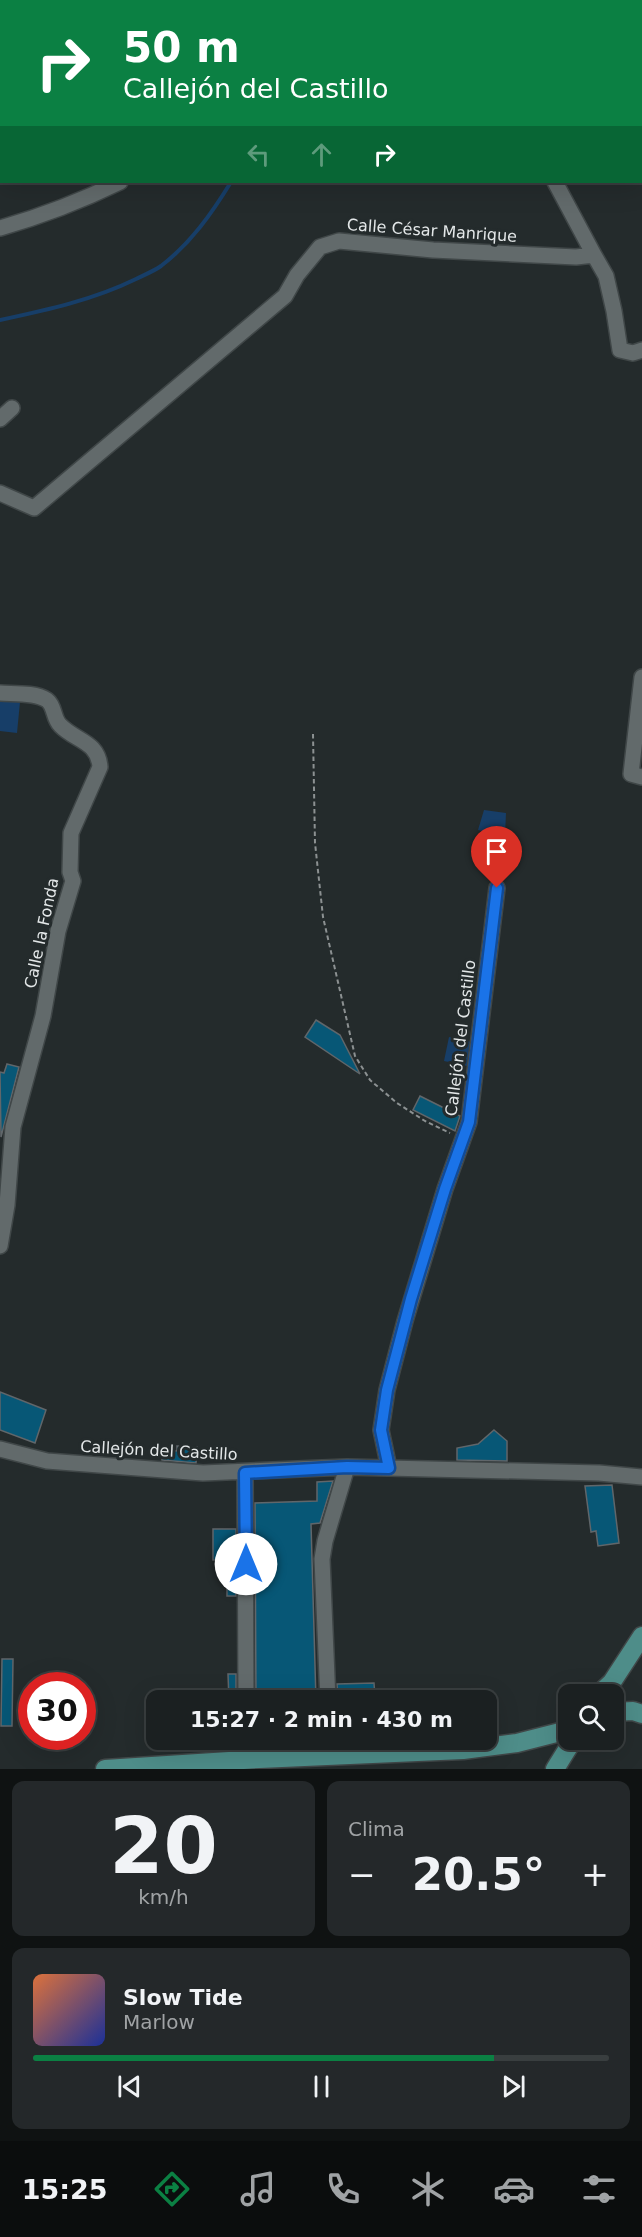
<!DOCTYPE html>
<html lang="es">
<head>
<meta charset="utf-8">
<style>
  :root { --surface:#1b2021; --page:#24282a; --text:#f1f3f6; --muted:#a0a3a5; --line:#393e3f; --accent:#0b8043 }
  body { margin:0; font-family:"DejaVu Sans",sans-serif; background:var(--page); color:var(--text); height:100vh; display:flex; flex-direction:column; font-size:22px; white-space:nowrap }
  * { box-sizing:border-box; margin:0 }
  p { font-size:20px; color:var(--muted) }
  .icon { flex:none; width:33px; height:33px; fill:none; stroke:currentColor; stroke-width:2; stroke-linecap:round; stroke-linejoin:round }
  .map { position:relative; height:1769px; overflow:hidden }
  .side { display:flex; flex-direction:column; gap:12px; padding:12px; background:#0f1212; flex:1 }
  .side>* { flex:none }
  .hud { position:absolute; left:0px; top:0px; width:642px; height:183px; box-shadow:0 6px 24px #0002,0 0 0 2px var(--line); background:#0b8043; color:#fff; overflow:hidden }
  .fabs { position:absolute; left:558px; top:1684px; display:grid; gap:12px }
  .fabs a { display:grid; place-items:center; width:66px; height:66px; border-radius:12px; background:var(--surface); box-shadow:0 6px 24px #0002,0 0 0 2px var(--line); font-size:30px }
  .speed { position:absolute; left:18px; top:1672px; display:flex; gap:12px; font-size:30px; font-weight:700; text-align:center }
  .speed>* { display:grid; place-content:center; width:78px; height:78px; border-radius:50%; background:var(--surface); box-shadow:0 6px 24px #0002,0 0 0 2px var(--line); line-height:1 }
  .speed .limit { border:9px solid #d22; background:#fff; color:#111 }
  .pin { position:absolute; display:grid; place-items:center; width:51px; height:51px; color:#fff; margin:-62px -26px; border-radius:50% 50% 50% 0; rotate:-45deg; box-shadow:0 0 6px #0007 }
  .pin .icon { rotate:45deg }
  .me { position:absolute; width:66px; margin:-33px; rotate:0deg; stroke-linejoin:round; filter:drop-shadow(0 0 4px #0008) }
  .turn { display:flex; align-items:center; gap:21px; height:126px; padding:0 24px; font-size:27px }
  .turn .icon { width:78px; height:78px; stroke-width:2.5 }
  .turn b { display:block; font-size:42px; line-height:51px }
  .lanes { display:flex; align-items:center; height:57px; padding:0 24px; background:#0003; justify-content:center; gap:30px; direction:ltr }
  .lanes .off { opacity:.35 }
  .big { font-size:45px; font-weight:700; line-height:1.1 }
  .side .tile { flex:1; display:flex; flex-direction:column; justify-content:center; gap:9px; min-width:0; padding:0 21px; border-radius:12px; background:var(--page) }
  .side .dial { align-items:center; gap:0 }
  .dial b { font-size:78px; line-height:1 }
  .song { display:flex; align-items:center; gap:18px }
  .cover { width:72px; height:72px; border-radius:9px; background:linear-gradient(135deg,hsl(20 70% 55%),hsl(230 70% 35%)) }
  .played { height:6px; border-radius:3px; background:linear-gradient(90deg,var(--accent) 80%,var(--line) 80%) }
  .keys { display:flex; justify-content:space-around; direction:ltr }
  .heat { display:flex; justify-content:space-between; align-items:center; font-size:33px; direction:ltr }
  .side .tiles { flex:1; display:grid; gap:12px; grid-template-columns:1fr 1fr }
  .tile:last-child { grid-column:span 2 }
  .trip { position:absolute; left:146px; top:1690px; width:351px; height:60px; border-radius:12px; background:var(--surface); box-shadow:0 6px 24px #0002,0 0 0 2px var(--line); font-weight:700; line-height:60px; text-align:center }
  .dock { display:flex; height:96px; justify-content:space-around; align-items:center; background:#0b0d0d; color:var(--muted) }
  .dock .icon { width:42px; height:42px }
  .dock .on { color:var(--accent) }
  .dock b { font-size:27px; color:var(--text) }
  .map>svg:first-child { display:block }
  .water { fill:#173e68 }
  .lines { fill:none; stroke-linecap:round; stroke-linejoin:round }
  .stream { stroke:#173e68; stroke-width:4 }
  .building { fill:#075776; stroke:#60666a; stroke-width:1.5 }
  .minor-casing { stroke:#404748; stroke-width:18 }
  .major-casing { stroke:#404748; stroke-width:21 }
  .path { stroke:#8c9192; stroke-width:2; stroke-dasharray:4.5 3; stroke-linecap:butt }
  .minor { stroke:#626a6b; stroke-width:15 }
  .major { stroke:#4e8d89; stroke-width:18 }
  .route-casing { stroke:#114b97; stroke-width:15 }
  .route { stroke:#1a73e8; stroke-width:10 }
  .labels { text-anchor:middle; stroke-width:6; stroke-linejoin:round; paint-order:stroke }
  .street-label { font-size:16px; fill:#e3e7e8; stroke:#242b2c }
</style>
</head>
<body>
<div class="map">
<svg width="642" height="1769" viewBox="0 0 642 1769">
  <rect width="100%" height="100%" fill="#242b2c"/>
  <path class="water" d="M0 700 20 702 17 733 0 731Z
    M484 810 506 813 505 836 478 830Z
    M449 1037 472 1042 467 1066 444 1061Z"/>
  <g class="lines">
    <path class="stream" d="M484 0 489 2
      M344 2 345 0
      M572 2 576 0
      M0 320C47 310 93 300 136 279 144 275 154 271 161 266 191 243 212 213 231 182"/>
  </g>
  <path class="building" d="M316 1020 340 1035 360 1074 305 1037Z
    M7 1064 19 1067 1 1137 0 1072 4 1073Z
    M420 1096 460 1116 455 1131 413 1110Z
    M0 1392 46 1410 35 1443 0 1430Z
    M494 1430 507 1441V1461L457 1460V1448L478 1444Z
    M177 1446 197 1447 196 1463 162 1460V1450L177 1451Z
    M333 1481 320 1523 311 1524 316 1701H256L255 1503 317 1501V1482Z
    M612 1485 619 1543 598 1546 596 1531 591 1532 585 1486Z
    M213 1529H236V1596H227V1560H213Z
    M2 1659H13L12 1726H1Z
    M228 1674H236V1701H229Z
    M374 1683 375 1697 338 1699 337 1684Z"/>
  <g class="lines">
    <g class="minor-casing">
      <path id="minor" d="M555 182 594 255
        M0 228C42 216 81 201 120 182
        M0 419 12 408
        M0 493 34 508 285 296 297 275 320 247 339 241 433 250 576 257 594 255 606 276 614 311 620 350 633 353 642 350
        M642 677 631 774 642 777
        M0 693C13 694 35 692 47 700 55 706 53 718 60 725 75 741 98 741 100 767L71 833 70 872 73 881 58 931 43 1016 13 1127 7 1205 0 1246
        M0 1449 47 1461 203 1473 347 1467 599 1473 642 1477
        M389 1468 381 1430 387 1390 405 1321 445 1189 469 1122 497 888
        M245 1473 246 1701
        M328 1701 322 1559 325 1541 347 1467
        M247 1740 250 1749 259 1759
        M301 1757 314 1750 321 1740"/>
    </g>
    <g class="major-casing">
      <path id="major" d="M598 1695 612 1682 642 1636
        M614 1712 633 1711 642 1714
        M105 1769 259 1759 463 1750 517 1743 568 1730
        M555 1769 573 1740"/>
    </g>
    <path class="path" d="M313 734 315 843 323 917 355 1056 370 1080 397 1103 425 1121 450 1133"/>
    <use href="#minor" class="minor"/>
    <use href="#major" class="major"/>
  </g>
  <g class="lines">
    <g class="route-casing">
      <path id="route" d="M246 1564 245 1473 347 1467 389 1468 381 1430 387 1390 411 1299 445 1189 469 1122 497 888"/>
    </g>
    <use href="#route" class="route"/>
  </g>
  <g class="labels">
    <g class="street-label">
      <text transform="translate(432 230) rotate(4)" y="6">Calle César Manrique</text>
      <text transform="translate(41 933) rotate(-78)" y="6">Calle la Fonda</text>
      <text transform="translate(460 1038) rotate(-83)" y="6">Callejón del Castillo</text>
      <text transform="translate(159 1450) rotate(3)" y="6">Callejón del Castillo</text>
    </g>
  </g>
</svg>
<div class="fabs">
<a><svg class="icon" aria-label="search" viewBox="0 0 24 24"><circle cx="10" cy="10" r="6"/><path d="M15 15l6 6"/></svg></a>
</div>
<div class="speed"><div class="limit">30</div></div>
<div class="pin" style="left:497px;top:888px;background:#d93025"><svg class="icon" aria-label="arrive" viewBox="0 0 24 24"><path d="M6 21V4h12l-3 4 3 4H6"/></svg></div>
<svg class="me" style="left:246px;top:1564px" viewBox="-20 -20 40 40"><circle r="19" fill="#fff"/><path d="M0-13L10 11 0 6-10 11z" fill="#1a73e8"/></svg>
<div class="trip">15:27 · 2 min · 430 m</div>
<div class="hud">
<div class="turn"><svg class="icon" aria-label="right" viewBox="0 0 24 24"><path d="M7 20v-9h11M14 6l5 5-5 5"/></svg><div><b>50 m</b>Callejón del Castillo</div></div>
<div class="lanes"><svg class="icon off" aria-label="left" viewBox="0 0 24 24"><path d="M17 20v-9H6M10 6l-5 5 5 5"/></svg><svg class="icon off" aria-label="ahead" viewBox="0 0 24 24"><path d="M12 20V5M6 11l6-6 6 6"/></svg><svg class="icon" aria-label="right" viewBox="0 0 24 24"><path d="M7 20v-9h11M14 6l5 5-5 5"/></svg></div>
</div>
</div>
<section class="side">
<div class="tiles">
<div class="tile dial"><b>20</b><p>km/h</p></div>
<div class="tile"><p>Clima</p>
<div class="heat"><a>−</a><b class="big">20.5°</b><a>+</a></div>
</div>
<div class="tile">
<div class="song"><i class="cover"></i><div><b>Slow Tide</b><p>Marlow</p></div></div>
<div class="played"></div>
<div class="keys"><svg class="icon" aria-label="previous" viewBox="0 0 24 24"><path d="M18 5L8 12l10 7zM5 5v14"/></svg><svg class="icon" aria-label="pause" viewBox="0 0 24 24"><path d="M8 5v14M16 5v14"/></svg><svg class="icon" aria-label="next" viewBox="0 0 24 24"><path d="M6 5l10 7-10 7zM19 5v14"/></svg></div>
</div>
</div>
</section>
<nav class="dock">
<b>15:25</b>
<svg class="icon on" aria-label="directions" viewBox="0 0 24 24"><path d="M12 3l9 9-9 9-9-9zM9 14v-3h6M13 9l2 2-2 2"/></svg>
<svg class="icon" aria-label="music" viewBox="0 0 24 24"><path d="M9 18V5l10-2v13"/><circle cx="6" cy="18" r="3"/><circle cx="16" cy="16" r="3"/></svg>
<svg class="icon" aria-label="phone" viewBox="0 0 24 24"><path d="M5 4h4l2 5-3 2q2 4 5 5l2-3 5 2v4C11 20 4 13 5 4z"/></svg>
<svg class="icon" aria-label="climate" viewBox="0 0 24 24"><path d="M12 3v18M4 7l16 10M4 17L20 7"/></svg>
<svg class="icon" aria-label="car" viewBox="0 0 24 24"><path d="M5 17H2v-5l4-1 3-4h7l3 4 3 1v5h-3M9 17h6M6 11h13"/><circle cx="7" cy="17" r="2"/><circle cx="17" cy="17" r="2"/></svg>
<svg class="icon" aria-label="filters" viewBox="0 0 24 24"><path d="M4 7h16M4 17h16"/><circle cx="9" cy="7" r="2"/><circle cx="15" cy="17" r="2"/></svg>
</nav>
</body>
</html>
